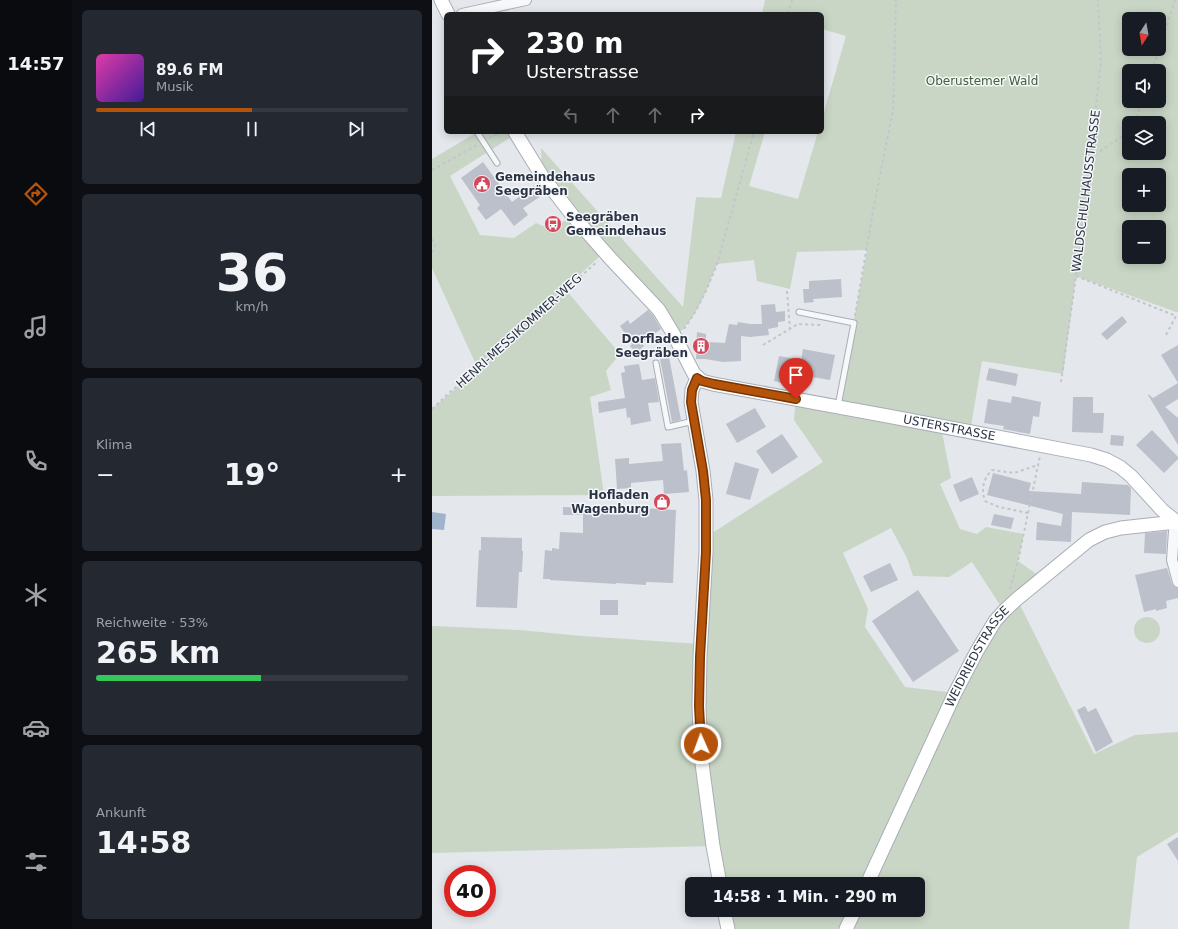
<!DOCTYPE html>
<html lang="de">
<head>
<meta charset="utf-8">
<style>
  :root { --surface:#171b24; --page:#242831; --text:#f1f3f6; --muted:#9ea1a6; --line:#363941; --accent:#b45309 }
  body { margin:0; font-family:"DejaVu Sans",sans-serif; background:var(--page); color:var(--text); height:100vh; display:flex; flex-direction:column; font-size:15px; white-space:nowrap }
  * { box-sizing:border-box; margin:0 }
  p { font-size:13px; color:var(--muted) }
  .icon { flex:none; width:22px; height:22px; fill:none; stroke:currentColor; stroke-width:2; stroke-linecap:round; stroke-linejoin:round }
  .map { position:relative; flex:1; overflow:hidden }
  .drawer { display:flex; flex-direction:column; gap:10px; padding:10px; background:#0d0f14; width:360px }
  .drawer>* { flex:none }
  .top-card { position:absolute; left:12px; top:12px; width:380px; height:122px; border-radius:6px; box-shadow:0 2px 10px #0003; background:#202124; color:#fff; overflow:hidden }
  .needle { width:26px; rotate:191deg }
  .tools { position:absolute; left:690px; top:12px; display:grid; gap:8px }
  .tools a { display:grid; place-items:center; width:44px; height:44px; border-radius:6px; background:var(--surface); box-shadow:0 2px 10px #0003; font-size:20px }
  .speed { position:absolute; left:12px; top:865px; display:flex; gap:8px; font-size:20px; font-weight:700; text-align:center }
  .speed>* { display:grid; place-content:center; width:52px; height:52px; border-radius:50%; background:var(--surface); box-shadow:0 2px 10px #0003; line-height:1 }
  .speed .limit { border:6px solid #d22; background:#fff; color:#111 }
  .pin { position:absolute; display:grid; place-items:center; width:34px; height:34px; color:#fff; margin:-41px -17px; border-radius:50% 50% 50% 0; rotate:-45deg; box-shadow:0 0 4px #0007 }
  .pin .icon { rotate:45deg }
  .me { position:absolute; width:44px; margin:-22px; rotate:358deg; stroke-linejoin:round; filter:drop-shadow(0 0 3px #0008) }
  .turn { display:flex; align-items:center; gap:14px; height:84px; padding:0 16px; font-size:18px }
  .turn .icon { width:52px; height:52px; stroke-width:2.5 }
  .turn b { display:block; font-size:28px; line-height:34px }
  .lanes { display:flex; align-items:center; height:38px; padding:0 16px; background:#0003; justify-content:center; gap:20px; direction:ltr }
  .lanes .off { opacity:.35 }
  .big { font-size:30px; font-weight:800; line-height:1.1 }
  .drawer .card { flex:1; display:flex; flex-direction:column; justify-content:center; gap:6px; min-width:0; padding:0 14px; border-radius:6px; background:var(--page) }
  .drawer .dial { align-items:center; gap:0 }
  .dial b { font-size:52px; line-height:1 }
  .song { display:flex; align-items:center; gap:12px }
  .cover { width:48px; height:48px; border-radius:6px; background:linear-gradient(135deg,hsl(320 70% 55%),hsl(260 70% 35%)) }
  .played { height:4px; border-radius:2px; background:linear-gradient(90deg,var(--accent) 50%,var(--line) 50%) }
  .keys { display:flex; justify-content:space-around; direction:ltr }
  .heat { display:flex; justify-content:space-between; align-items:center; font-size:22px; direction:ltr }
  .charge { height:6px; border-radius:3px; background:linear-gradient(90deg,#34c759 53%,var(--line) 0) }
  .trip { position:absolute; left:253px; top:877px; width:240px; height:40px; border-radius:6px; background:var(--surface); box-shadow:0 2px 10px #0003; font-weight:800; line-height:40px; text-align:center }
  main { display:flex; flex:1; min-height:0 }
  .tabs { display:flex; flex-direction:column; width:72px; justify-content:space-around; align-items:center; background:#090b0e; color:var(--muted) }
  .tabs .icon { width:28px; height:28px }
  .tabs .active { color:var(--accent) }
  .tabs b { font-size:18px; color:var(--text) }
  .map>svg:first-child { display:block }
  .green { fill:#c9d6c5; fill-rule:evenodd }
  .water { fill:#9fb4cc }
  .building { fill:#bbc0ca }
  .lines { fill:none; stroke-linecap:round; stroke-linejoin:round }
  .lane-casing { stroke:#a9aeb7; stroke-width:7 }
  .street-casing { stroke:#a9aeb7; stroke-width:12 }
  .secondary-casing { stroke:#a9aeb7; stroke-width:15 }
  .path { stroke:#c2c5cb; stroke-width:2; stroke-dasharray:3 3; stroke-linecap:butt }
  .lane { stroke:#f7f8fa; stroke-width:5 }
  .street { stroke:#f7f8fa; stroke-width:10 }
  .secondary { stroke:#fff; stroke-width:13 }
  .route-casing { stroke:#753606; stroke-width:10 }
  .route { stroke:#b45309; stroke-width:7 }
  .labels { text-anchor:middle; stroke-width:3; stroke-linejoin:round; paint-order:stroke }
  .park-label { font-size:12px; fill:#3f6138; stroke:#f4f6f9 }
  .poi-label { font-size:12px; font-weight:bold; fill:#2b3445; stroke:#f4f6f9; text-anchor:start }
  .street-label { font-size:12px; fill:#2b3445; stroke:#f4f6f9 }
</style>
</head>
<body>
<main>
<nav class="tabs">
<b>14:57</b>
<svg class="icon active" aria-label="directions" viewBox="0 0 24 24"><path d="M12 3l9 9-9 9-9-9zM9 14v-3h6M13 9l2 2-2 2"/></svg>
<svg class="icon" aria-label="music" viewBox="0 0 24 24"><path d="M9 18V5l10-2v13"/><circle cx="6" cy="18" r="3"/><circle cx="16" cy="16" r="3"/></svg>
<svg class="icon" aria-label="phone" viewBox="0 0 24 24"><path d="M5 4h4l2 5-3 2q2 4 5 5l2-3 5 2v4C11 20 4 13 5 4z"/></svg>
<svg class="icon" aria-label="climate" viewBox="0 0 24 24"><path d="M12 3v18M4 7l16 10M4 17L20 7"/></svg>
<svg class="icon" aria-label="car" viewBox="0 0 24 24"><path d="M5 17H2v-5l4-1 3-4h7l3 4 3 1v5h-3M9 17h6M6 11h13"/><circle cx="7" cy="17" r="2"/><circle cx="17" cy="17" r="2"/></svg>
<svg class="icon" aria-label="filters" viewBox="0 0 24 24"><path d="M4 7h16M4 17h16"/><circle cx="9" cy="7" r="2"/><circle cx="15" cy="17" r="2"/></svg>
</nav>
<section class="drawer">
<div class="card">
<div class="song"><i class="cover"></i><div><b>89.6 FM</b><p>Musik</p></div></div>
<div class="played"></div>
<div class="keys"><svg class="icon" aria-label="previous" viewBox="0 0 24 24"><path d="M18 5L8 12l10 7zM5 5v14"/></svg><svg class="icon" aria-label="pause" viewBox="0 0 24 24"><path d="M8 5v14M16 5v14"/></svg><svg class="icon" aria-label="next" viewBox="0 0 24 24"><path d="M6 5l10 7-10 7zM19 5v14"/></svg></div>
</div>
<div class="card dial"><b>36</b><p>km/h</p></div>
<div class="card"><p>Klima</p>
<div class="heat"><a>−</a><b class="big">19°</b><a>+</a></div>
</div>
<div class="card"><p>Reichweite · 53%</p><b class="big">265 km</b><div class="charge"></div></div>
<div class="card"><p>Ankunft</p><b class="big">14:58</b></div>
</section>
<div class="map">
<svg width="746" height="929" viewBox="0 0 746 929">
  <rect width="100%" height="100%" fill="#e4e7ec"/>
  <path class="green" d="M333 0H746V312H744L644 276 631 374 550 361 538 432 509 427 519 478 508 484 528 529 545 534 554 527 592 534 586 561 610 578 585 599 662 754 703 735 746 732V832L705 857 697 929H296L292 910H486V884H288L281 846 0 853V626L88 630 150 636 268 644 274 537 391 462 362 420 364 399 406 407 435 250 365 252 358 289 325 281 322 260 285 264C276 286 268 310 252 328 250 331 246 333 242 335L169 255 70 347 134 290 188 354 174 371 179 390 158 397 172 495 0 496V409L46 369 0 268V159L45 132H83L84 134 18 176 48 235 82 238 104 223 120 230 127 224 141 216 110 176 109 148 251 307 264 197 289 198 304 132H333L317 186 366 199 386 132H390V119L414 36 390 29V14H330ZM697 19H727V49H697ZM697 71H727V101H697ZM697 123H727V153H697ZM697 175H727V205H697ZM697 227H727V257H697ZM459 528 475 558 481 576 517 577 540 562 572 611 523 693 473 687 433 627 436 609 411 553Z
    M702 630a13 13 0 1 1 26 0a13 13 0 1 1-26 0Z"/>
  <path class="water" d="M0 512 14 514 12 530 0 529Z"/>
  <path class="building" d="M51 162 80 202 102 186 109 196 91 208 96 215 82 226 69 209 54 220 45 208 48 205 29 178Z
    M409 279 410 297 381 299 382 302 372 303 371 289H377V281Z
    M343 304 344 312 353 311V321L346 322V327L336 329 337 335 318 337 309 336V361L291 362 273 359H264L265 332 274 334V342L293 343 297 324 305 325 306 322 318 324H330L329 305Z
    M216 310 221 315 229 329 210 343 212 346 204 353 198 346 200 344 188 326 196 320 198 324Z
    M690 316 695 322 675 340 669 334Z
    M746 345V399L733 407 746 418V445L716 395V394L721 398 746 383 729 355Z
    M371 349 403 355 398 380 362 374 360 385 342 381 347 356 369 360Z
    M237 357 249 420 240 422 228 359Z
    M207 364 210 380 223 378 227 402 216 403 219 421 199 425 198 417 195 418 194 408 167 413 166 402 193 398 189 373 193 372 192 366Z
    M557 368 586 374 584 386 554 380Z
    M580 396 609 402 607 417 601 416 598 434 571 429 572 426 552 423 556 399 579 403Z
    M641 397H661V413H672L671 433 640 432Z
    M323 408 334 427 305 443 294 424Z
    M720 430 746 457V459L732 473 704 445Z
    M350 434 366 457 340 474 324 451Z
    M679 435 692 436 691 446 678 445Z
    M249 443 252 471 255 470 257 492 232 494 231 480 199 483V488L185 489 183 459 197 458V464L231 461 229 444Z
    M303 462 327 469 318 500 294 494Z
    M561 473 599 483 597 491 649 494 650 482 696 485 699 488 698 515 640 512 639 542 604 540 605 522 629 526 631 514 555 495Z
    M540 477 547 494 528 502 521 485Z
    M174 506 244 510 241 583 214 582V585L184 583V584L118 580V579H111L113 550 120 551V548L127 549 128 532 151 533V515H131V507L173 508Z
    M562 514 582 518 579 529 559 525Z
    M735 531 734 554 712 553 713 533Z
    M49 537 90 538V551H91L90 572H87L85 608 44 607 47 550H49Z
    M458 563 466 580 439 592 431 576Z
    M735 568 740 584 742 587 746 588V598L734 601 735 608 724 611V609L712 612 703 575Z
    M486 590 527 651 481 682 440 621Z
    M168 600H186V615H168Z
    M653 706 656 712 664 708 681 742 664 752 645 710Z
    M746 837V861L735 844Z"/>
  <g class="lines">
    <g class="lane-casing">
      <path id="lane" d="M45 132 65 163
        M367 312 422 323 406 406
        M224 363 236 427 262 421"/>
    </g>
    <g class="street-casing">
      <path id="street" d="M30 14 94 0
        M744 522 742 531 740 560 746 582"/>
    </g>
    <g class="secondary-casing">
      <g id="secondary">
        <path d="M9 0 16 14"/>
        <path id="s1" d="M83 132 110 176 141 216 178 258 227 310 242 335 262 374 270 381 281 384 461 417 659 455 675 460 688 467 699 476 730 510 746 523"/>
        <path d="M265 378 260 390 259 402 271 471 274 500V552L268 657 267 706 269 756 281 846 288 884"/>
        <path id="s2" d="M435 884 523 693 545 651 563 621 572 611 585 599 657 540 673 532 689 528 744 522"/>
        <path d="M292 910 296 929"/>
        <path d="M414 929 423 910"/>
      </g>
    </g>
    <path class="path" d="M356 14 360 0
      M720 71 743 0
      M702 123 710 101
      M57 138 69 132
      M658 158 691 136 697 130
      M0 170 45 145
      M0 239 3 246 0 252
      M644 276 744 316 733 337
      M355 291 358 329
      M423 316 441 211 461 110 464 0
      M252 329 262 314 274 291 285 264 322 132
      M331 345 366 324 389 325
      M629 382 644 276 669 62 666 0
      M0 409 18 392 46 369 166 261
      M596 513 567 507 553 501C549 489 551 479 560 470L582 473 606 465
      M578 589 586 561 608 456"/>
    <use href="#lane" class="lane"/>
    <use href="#street" class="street"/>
    <use href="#secondary" class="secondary"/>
  </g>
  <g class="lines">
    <g class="route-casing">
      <path id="route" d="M269 744 267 706 268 657 274 552V500L271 471 259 402 260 390 265 378 270 381 282 384 364 399"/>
    </g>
    <use href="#route" class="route"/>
  </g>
  <defs>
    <g id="civic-disc" transform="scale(0.9)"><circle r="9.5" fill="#d1495b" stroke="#f4f6f9"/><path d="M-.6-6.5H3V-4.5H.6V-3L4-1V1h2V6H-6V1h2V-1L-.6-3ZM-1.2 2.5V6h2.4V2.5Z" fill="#fff"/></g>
    <g id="bus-disc" transform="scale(0.9)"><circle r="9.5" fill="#d1495b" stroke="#f4f6f9"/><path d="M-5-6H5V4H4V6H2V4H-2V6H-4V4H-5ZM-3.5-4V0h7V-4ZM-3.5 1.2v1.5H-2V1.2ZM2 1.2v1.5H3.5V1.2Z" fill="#fff"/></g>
    <g id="building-disc" transform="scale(0.9)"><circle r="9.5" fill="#d1495b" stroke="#f4f6f9"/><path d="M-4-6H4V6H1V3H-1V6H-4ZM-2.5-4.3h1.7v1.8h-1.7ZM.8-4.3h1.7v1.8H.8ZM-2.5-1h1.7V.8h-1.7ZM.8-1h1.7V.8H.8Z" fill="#fff"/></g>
    <g id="shop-disc" transform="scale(0.9)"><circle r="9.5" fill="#d1495b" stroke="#f4f6f9"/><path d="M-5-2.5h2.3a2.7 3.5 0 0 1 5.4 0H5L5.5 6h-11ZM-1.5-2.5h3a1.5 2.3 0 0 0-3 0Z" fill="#fff"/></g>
  </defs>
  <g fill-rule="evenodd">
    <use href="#civic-disc" x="50" y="184"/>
    <use href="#bus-disc" x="121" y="224"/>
    <use href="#building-disc" x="269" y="346"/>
    <use href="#shop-disc" x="230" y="502"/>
  </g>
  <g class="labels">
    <g class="park-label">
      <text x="550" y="85">Oberustemer Wald</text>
    </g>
    <g class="poi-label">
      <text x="63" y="181">Gemeindehaus<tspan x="63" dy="14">Seegräben</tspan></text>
      <text x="134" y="221">Seegräben<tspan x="134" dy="14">Gemeindehaus</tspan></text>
      <text x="256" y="343" text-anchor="end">Dorfladen<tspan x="256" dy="14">Seegräben</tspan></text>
      <text x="217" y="499" text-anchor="end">Hofladen<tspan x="217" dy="14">Wagenburg</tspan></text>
    </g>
    <g class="street-label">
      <text transform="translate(654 191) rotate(-83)" y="4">WALDSCHULHAUSSTRASSE</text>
      <text transform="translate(87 331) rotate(-42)" y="4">HENRI-MESSIKOMMER-WEG</text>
      <text dy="4" stroke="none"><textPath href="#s1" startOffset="565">USTERSTRASSE</textPath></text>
      <text dy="4" stroke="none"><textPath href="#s2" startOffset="253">WEIDRIEDSTRASSE</textPath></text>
    </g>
  </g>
</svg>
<div class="tools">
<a><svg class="needle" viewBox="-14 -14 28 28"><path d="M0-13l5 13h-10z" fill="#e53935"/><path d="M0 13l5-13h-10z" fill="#9ea1a6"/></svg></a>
<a><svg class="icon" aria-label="sound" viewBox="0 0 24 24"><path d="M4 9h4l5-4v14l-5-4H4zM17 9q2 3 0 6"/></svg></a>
<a><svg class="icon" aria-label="layers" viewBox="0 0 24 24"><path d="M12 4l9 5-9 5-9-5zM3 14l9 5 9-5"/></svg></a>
<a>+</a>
<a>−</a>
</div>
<div class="speed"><div class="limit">40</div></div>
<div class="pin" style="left:364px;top:399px;background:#d93025"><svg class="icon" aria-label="arrive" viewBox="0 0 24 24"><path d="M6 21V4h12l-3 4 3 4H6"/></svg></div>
<svg class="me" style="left:269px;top:744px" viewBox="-20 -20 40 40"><circle r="17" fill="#b45309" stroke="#fff" stroke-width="3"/><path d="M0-11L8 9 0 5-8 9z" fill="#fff"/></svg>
<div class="trip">14:58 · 1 Min. · 290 m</div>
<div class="top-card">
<div class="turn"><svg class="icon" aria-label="right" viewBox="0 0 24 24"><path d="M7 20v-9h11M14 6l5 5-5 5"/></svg><div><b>230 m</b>Usterstrasse</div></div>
<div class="lanes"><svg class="icon off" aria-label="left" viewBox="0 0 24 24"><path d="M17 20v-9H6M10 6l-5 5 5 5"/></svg><svg class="icon off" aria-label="ahead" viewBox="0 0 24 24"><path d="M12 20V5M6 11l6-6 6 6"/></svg><svg class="icon off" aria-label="ahead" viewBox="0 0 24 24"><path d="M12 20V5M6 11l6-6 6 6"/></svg><svg class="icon" aria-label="right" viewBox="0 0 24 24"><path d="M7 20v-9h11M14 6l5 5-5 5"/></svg></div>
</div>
</div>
</main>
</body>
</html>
